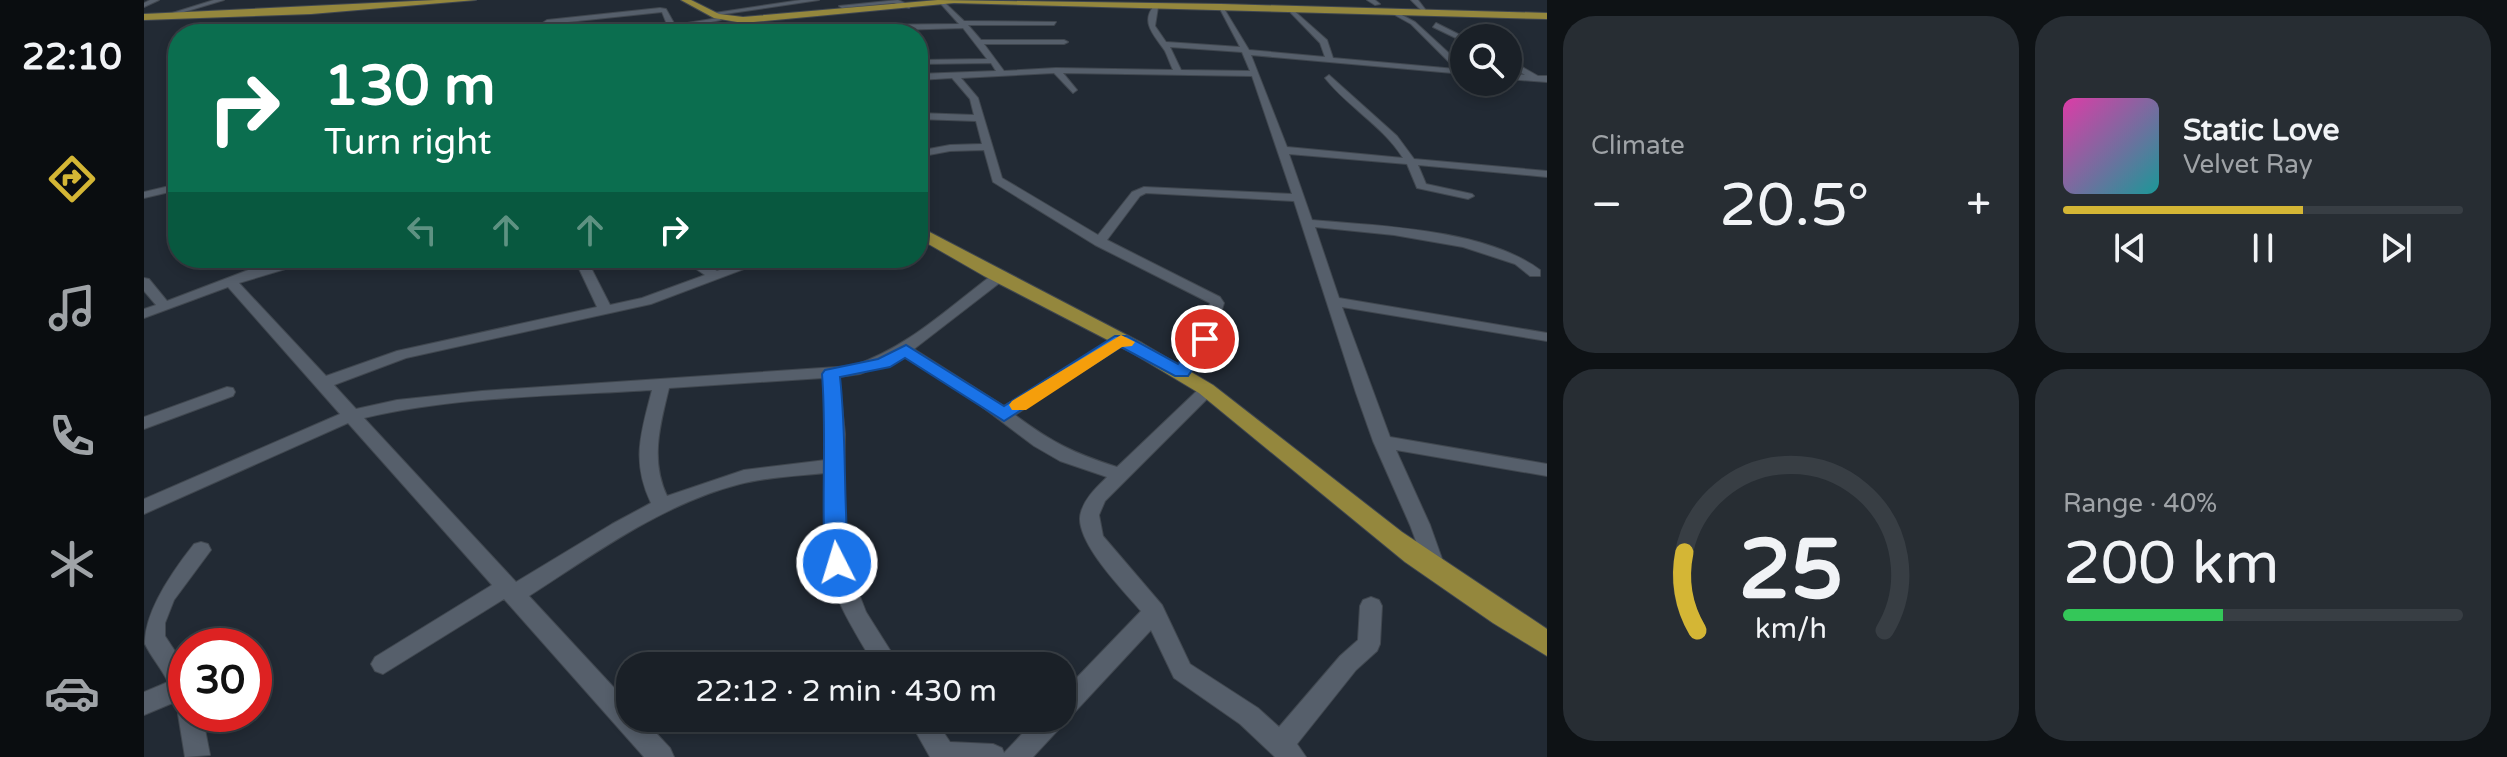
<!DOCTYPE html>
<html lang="en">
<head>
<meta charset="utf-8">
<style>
  :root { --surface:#1a2027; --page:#272d33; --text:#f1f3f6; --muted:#9fa3a7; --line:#383e44; --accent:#d4b635 }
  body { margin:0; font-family:"Varela Round",sans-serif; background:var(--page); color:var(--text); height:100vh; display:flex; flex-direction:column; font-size:30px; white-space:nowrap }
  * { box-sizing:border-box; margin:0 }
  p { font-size:26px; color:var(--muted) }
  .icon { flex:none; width:44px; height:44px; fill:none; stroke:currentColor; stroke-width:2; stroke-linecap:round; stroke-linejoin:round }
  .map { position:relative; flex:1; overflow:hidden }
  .sheet { display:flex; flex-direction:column; gap:16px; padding:16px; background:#0e1215; width:960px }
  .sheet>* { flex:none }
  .guide { position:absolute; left:24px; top:24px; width:760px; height:244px; border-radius:32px; box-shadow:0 4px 12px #0003,0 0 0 2px var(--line); background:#0b6e4f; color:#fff; overflow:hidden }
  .tools { position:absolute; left:1306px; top:24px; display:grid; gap:16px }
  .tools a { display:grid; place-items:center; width:72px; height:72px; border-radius:50%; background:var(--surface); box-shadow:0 4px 12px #0003,0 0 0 2px var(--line); font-size:40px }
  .speed { position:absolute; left:24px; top:628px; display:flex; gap:16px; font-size:40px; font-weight:700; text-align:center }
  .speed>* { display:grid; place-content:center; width:104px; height:104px; border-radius:50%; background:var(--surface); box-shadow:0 4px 12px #0003,0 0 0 2px var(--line); line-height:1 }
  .speed .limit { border:12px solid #d22; background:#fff; color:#111 }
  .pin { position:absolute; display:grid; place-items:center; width:68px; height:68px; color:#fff; margin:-34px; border:4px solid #fff; border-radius:50%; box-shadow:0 2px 8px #0007 }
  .me { position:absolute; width:88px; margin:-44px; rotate:355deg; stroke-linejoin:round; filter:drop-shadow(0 0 6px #0008) }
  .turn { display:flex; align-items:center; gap:28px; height:168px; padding:0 24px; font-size:36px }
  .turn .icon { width:104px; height:104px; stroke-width:2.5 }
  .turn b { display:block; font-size:56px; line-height:68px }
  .lanes { display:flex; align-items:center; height:76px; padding:0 24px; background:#0003; justify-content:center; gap:40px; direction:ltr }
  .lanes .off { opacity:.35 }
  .big { font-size:60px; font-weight:600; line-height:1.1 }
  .sheet .widget { flex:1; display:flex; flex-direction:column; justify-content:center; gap:12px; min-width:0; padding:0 28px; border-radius:32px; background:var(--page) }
  .sheet .dial { align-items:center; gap:0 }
  .dial svg { height:208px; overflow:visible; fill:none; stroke:var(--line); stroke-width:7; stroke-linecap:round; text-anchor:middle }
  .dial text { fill:var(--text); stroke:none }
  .song { display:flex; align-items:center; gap:24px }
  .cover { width:96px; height:96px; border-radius:12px; background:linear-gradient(135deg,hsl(320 70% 55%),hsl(180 70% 35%)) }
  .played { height:8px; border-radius:4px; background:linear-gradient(90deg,var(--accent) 60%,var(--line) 60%) }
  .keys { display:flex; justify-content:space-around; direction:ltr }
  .heat { display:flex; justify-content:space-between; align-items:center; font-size:44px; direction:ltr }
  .charge { height:12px; border-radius:6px; background:linear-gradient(90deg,#34c759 40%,var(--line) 0) }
  .sheet .tiles { flex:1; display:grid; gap:16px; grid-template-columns:repeat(2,1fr) }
  .trip { position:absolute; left:472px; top:652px; width:460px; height:80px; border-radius:32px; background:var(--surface); box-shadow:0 4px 12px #0003,0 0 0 2px var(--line); font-weight:600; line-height:80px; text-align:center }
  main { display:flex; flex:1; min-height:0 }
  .dock { display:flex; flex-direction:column; width:144px; justify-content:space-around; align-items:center; background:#0a0d10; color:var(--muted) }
  .dock .icon { width:56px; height:56px }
  .dock .selected { color:var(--accent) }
  .dock b { font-size:36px; color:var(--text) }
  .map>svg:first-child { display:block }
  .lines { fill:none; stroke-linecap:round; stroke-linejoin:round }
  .minor-casing { stroke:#40474f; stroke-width:2 }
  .major-casing { stroke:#40474f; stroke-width:2 }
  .minor { fill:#565f6b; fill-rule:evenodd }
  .major { fill:#94873d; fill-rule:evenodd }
  .route { fill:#1a73e8; stroke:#114b97; stroke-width:2 }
  .slow { fill:#f59e0b }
</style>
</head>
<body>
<main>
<nav class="dock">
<b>22:10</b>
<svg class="icon selected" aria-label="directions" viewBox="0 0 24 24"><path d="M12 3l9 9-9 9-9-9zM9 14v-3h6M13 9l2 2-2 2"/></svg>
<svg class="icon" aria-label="music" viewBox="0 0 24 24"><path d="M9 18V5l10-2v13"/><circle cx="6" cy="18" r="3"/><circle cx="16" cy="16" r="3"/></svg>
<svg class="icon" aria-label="phone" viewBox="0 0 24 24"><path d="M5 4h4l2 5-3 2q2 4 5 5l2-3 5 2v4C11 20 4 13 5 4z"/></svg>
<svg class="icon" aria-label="climate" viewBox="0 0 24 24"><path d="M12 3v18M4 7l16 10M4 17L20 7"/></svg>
<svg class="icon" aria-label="car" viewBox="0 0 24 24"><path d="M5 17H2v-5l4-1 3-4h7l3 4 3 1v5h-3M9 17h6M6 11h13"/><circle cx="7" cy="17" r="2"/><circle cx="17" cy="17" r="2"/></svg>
</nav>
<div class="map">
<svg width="1403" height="757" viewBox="0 0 1403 757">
  <rect width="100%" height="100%" fill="#222a34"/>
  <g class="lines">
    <g class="minor-casing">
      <path id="minor" d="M6 0H15L0 7V3Z
        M70 0H80L30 15 25 14Z
        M657 0H675L567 16 564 14Z
        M754 0 768 6 765 8 750 3 698 8 695 6Z
        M1223 0H1231L1236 4 1231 5Z
        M1267 0H1274L1284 13H1280Z
        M800 2 820 21 912 22 910 25H824L837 40H920L924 42 920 44H840L860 71 912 68 1029 70C1026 64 1024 57 1021 51 1011 36 995 22 1011 5L1014 7 1011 26 1022 42 1096 47 1076 9 1079 7 1105 50 1181 57 1176 43 1146 12 1148 9 1183 40 1189 58 1312 69 1267 24 1249 14 1254 13 1271 22 1320 67V74L1107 55 1143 147 1259 158C1239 126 1204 107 1181 78L1185 75 1253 136 1270 159 1403 171V177L1274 165 1282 184 1328 194 1330 196 1324 199 1273 188 1263 164 1145 154 1168 220C1235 226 1341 229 1396 270V276H1386L1371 264 1319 247 1250 235 1171 227 1195 298 1403 333V341L1198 307 1246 437 1403 464V476L1252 450 1286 525 1302 570 1299 576 1292 578 1285 576 1266 525 1229 441 1212 393 1150 201 1002 193 996 196 963 240 1076 297 1080 303 1069 339 1043 376H1031L1029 373 1054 339 1066 303 951 245 849 182 840 150 806 151 774 157V151L806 145 838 144 832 121 774 119V113L830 115 826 99 808 78 774 80V74L852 71 847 63 774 64V60L843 59 819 28 622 34 723 25 815 24 797 4ZM1026 47 1098 52 1106 71 1037 70ZM910 73 929 93 933 90 919 73 1108 76 1148 194 1000 187 988 192 954 235 858 178 834 98 817 78Z
        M516 8 522 9 531 25 574 18 577 20 506 34H490L524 27 518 12 405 24 407 34H399L397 24 403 20Z
        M1292 23 1322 38 1320 42 1289 27Z
        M1364 59 1394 76H1403V82L1364 79V73L1381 75 1364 64Z
        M34 184V190L0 198V192Z
        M148 258H169L168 261 95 283 182 376 253 351 453 307 430 258H442L466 305 498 298 561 275 536 258H551L573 271 611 258H629L507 304 262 358 190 385 212 409 253 400 338 391 708 366C763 348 803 309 848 275H858V281L770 349 860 406 972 337H982L985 340 982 343 871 415C909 443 929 453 973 467L1058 386 1064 385 1072 390 961 501 955 515 959 536 1018 605 1046 664 1114 708 1135 727 1196 656 1214 640 1216 606 1219 600 1227 597 1235 600 1238 606 1236 644 1233 651 1212 670 1153 744 1162 757H1131L1096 724 1030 678 1007 630 889 757H786L764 718H790L806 742 849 744 858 748 860 753 893 718H918V693L997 611C980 591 928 539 937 512 941 498 952 488 963 477L916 461 890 446 833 403 759 356 716 374 695 377 701 434 699 512 703 563 722 612 756 666H731C713 635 687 596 682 560 679 531 680 502 681 473 653 476 624 477 596 484 518 504 452 553 385 596L486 705V718H498L526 748 530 757H500L360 599 239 674 231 671 227 664 231 657 348 585 204 423 0 514V499L196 414 84 287 0 318V309L12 305 0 291V278L5 279 23 301 107 269ZM679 378 683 434 682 460 600 470 523 496C506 460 516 425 525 388ZM508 390C497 433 487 461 507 503L468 524 372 582 220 418C314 396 413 396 508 390Z
        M83 387 89 388 91 392 89 396 0 429V417Z
        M57 542 64 544 67 550 30 600 21 623V636L42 668V714H58L66 755 41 757 34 714 36 710 31 702 0 715V692L24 682C18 669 7 657 1 644 0 611 31 568 50 544Z"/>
    </g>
    <g class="major-casing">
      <path id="major" d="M292 0H332L167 14 0 20V14Z
        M537 0H547L575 14 599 17 794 0 1077 4 1403 13V19L810 3 599 23 570 18Z
        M774 226 998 343 1069 385 1258 532 1403 629V656L1349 623 1261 562 1055 393 985 351 840 276 774 238Z"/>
    </g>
    <use href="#minor" class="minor"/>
    <use href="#major" class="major"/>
  </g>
  <path class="route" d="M1061 333 1069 339 1044 376H1031L977 347 860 421 761 358 746 367 696 377C703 440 699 501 705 563L702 570 693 573 685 570 681 563C677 500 683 437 678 374L681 370 734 359 762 345 860 406 971 336H983L1034 364 1055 335Z"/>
  <path class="slow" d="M977 335 991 342 988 346 978 347 882 410H868L865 405 868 401Z"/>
</svg>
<div class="tools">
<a><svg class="icon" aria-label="search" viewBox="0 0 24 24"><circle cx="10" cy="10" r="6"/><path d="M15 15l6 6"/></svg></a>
</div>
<div class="speed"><div class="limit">30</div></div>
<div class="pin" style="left:1061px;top:339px;background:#d93025"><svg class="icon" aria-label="arrive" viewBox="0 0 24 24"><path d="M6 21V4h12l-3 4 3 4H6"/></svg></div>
<svg class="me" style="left:693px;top:563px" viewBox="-20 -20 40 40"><circle r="17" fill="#1a73e8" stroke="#fff" stroke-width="3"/><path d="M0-11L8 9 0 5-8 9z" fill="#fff"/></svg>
<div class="trip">22:12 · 2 min · 430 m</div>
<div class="guide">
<div class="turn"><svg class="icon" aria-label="right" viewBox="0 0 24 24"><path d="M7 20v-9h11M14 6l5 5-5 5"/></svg><div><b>130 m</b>Turn right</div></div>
<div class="lanes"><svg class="icon off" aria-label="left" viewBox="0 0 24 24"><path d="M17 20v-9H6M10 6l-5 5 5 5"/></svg><svg class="icon off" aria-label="ahead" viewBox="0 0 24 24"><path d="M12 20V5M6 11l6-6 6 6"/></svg><svg class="icon off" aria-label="ahead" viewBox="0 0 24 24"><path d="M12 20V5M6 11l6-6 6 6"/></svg><svg class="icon" aria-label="right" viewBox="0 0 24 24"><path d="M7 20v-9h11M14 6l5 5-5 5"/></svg></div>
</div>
</div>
<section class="sheet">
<div class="tiles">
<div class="widget"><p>Climate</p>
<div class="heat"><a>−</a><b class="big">20.5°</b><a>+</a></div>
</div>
<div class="widget">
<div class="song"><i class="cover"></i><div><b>Static Love</b><p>Velvet Ray</p></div></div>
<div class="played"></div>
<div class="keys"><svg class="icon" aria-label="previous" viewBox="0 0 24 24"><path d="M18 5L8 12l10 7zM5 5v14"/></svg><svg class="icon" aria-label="pause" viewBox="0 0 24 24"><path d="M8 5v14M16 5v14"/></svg><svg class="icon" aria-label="next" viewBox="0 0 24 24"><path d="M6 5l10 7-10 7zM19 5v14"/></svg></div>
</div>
<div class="widget dial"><svg viewBox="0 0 100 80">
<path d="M14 69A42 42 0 1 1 86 69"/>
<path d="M14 69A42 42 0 0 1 9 39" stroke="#d4b635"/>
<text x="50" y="56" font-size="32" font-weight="700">25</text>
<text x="50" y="72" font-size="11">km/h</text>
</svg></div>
<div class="widget"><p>Range · 40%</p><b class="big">200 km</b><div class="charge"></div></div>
</div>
</section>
</main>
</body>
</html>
